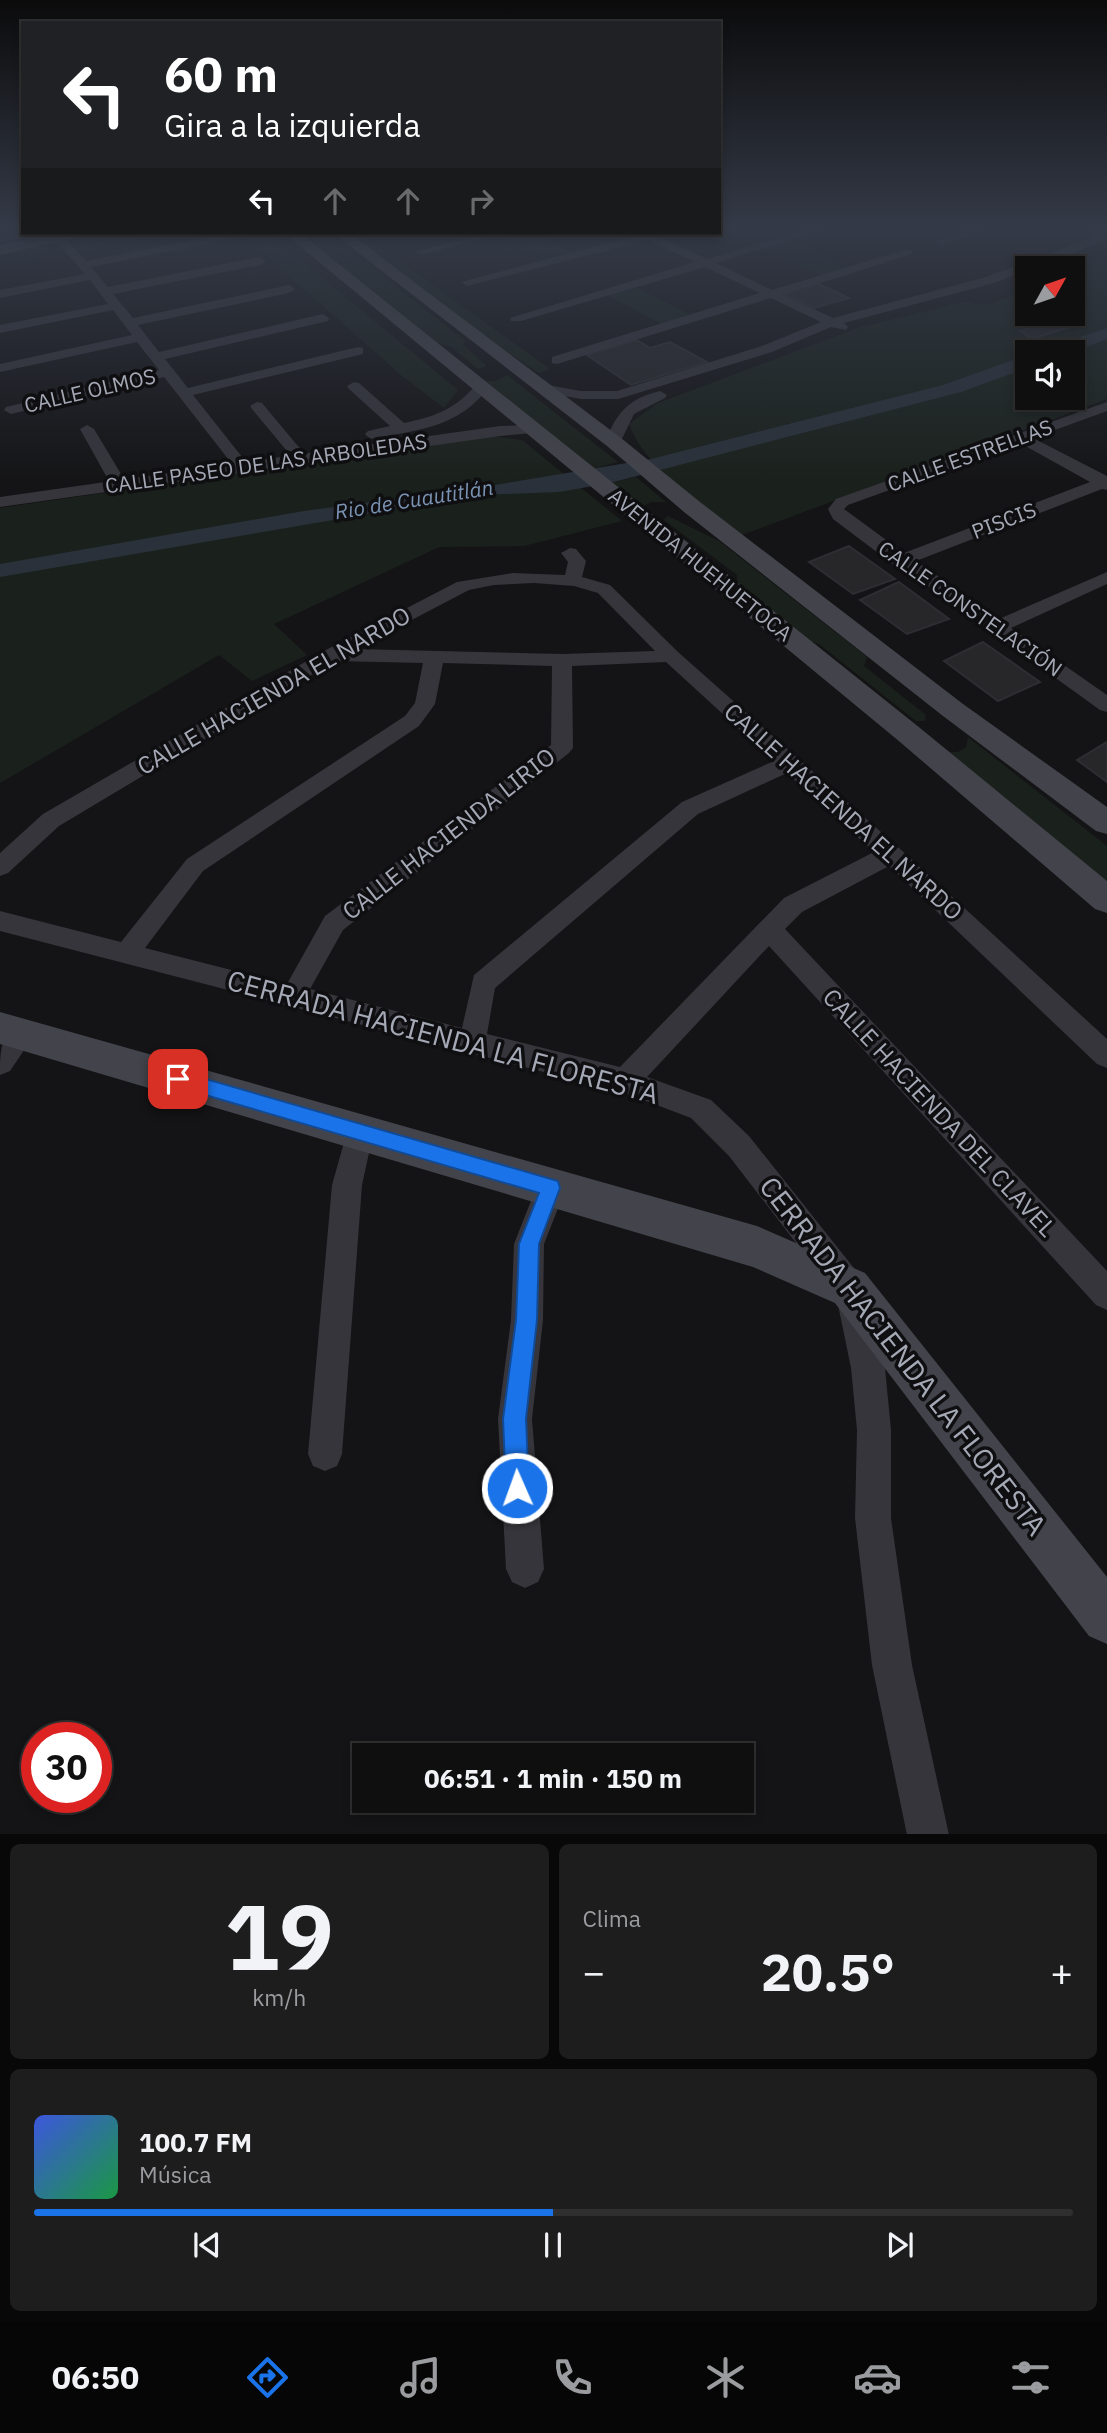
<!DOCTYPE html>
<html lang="es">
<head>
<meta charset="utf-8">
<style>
  :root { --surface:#0f0f10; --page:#1d1d1e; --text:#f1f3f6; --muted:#9b9c9f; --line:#2f2f30; --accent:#1a73e8 }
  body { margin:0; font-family:"IBM Plex Sans",sans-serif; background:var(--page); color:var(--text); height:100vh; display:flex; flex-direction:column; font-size:26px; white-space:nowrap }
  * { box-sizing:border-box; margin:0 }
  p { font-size:23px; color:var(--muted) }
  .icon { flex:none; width:38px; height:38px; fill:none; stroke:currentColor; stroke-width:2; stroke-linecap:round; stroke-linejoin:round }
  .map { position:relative; height:1834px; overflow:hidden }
  .panel { display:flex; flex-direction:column; gap:10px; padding:10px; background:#080809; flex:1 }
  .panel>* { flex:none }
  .hud { position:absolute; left:21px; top:21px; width:700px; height:214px; border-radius:0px; box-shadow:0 4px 10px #0003,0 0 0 2px var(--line); background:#202124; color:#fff; overflow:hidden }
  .needle { width:46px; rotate:50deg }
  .controls { position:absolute; left:1015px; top:256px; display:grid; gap:14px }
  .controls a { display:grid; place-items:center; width:70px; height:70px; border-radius:0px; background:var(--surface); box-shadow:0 4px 10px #0003,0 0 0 2px var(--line); font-size:35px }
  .speed { position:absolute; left:21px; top:1722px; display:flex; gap:14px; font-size:35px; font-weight:700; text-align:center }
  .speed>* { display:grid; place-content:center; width:91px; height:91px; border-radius:50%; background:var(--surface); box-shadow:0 4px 10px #0003,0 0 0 2px var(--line); line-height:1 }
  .speed .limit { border:10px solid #d22; background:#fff; color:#111 }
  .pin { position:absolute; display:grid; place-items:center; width:60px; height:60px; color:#fff; margin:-30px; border-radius:14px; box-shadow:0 4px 10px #0006 }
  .me { position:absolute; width:77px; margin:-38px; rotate:358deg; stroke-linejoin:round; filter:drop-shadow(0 0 5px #0008) }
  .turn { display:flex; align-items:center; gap:24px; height:147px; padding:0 28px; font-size:32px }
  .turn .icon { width:91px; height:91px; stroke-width:2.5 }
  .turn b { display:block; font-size:49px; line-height:60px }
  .lanes { display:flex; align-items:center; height:66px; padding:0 28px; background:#0003; justify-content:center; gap:35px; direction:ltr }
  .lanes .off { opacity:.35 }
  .big { font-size:52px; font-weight:800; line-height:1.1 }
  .panel .widget { flex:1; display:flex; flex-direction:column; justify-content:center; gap:10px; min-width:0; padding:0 24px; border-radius:10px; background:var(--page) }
  .panel .dial { align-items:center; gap:0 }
  .dial b { font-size:91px; line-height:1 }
  .song { display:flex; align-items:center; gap:21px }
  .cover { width:84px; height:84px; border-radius:10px; background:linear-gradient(135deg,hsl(230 70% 55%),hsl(140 70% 35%)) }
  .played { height:7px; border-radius:4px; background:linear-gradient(90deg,var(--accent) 50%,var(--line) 50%) }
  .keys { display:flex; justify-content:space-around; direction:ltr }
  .heat { display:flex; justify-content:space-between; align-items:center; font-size:38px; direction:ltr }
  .panel .tiles { flex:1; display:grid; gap:10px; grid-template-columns:1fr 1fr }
  .widget:last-child { grid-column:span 2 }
  .trip { position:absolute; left:352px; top:1743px; width:402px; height:70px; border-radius:0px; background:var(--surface); box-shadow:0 4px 10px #0003,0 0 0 2px var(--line); font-weight:800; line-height:70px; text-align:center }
  .menu { display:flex; height:112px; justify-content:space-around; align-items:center; background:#060606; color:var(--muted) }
  .menu .icon { width:49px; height:49px }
  .menu .current { color:var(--accent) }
  .menu b { font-size:32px; color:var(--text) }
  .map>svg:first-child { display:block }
  .green { fill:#1a211c; fill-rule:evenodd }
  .water { fill:#2a313a }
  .building { fill:#27272a; stroke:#2e2e32; stroke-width:2 }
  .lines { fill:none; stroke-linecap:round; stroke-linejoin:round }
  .street { fill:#35353b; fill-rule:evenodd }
  .secondary { fill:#43444b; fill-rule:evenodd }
  .route { fill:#1a73e8; stroke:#114b97; stroke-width:2 }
  .labels { text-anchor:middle; stroke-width:7; stroke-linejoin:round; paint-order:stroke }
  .far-street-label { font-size:21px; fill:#a5a9b6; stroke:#0f0f11 }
  .far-water-label { font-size:21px; font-style:italic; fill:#7b93b3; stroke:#0f0f11 }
  .street-label { font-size:24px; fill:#a5a9b6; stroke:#0f0f11 }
  .near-street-label { font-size:28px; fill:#a5a9b6; stroke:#0f0f11 }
</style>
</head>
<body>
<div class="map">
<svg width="1107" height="1835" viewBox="0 0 1107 1835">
  <rect width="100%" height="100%" fill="#141416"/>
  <path class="green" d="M86 233H172L81 250 69 236Z
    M241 233H268L458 390 444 408 402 376Z
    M307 233 330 234 465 341 463 345 487 366 478 369 453 348 436 342 313 243Z
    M347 233H360L550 369 539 373 485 337Z
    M504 233H536L575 254 547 261 498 234Z
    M790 240 850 267 823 276 763 248Z
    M45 241 51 256 0 265V250Z
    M1107 257V399L742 535C704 504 646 471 629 424L658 403 861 327 963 302 988 305 1027 290V313H1073V268H1063ZM1027 352H1073V397H1027Z
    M633 286 691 315 663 325 605 294Z
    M507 375 618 462 592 469 485 381H496Z
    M491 436 522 440 622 521 524 546 439 547 274 624 307 655 252 681 219 655 0 783V508Z
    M636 477 666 502H651L640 508 610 483Z
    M668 516 719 541 867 657 864 666 926 715 925 721H916L819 644 798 637 737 585V575L664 520Z
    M968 737 1107 846V888L940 752H958L966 747Z"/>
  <path class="water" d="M1107 328V339L1073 352H1037Z
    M1027 355V368L961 392 610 483 559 492 479 495 0 577V564L304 511 477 488 651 459 943 385Z"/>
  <path class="building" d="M0 227H23V233H40L0 241Z
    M815 282 849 298 814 308 781 293Z
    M1054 320 1069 327 1032 339 1020 331Z
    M637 340 650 348 670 342 707 362 631 385 587 355Z
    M849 546 895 579 853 594 809 562Z
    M899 582 949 619 907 634 860 600Z
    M983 642 1040 682 998 701 944 661Z
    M1107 742V782L1077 760Z"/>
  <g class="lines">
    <path class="street" d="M815 227H834L716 263 772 290 904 250H912V254L783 295 833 318 986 277 1093 238 1094 235 1089 227H1100L1106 235 1102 242 1034 268H1027V270L994 283 844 323 848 327 846 330 831 327 772 352 618 399H581L542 392 535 388 542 384 581 391H617L762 346 821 322 771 298 557 364 552 363V357L760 293 705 267 521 321H511L510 318 695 262 648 240 467 286 461 282 639 235 638 233H665L659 237 707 259Z
      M976 227H994L941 245 935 242Z
      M231 233 236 234V238L91 267 108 287 260 257 266 261 260 265 113 294 133 318 289 285 295 289 289 293 138 325 159 352 323 314 329 318 328 321 165 359 188 388 358 347 363 348V354L193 395 246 462 500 426 533 425 540 429 533 433 500 436 0 507V497L232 464 164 377 11 414 4 410 6 407 159 370 137 342 0 372V364L132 335 113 310 0 333V325L108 304 90 280 0 298V290L85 274 54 239V235H62L86 261Z
      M485 233H504L421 255 415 252Z
      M354 382 359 383 404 423C437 416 455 409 477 384H487L489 387C458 428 420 429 373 439L368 437 365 434 368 431 390 426 349 389 347 386Z
      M660 391 667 395 665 398 634 414 619 445H609L606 442C615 413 630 398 660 391Z
      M257 402 262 403 297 445 300 448 297 451H287L252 409 250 406Z
      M1107 402V411L1033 438 1107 476V490L1102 489 916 561 999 619 1107 572V584L1011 628 1107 695V712L1100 710 900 566 894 565 833 519 828 509 836 499ZM1020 443 1090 482 904 553 844 509 848 505Z
      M87 425 94 429 121 474 119 477H107L105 474 80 429Z
      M570 548 576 549 586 561 582 577 610 585 678 652 899 848 1107 1039V1068L1097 1064 889 866 802 912 785 929 1107 1271V1310L1096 1305 769 946 647 1077 711 1100 749 1136 861 1277 866 1288 885 1368 891 1430V1518L912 1665 949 1835H907L872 1665 855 1518 857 1430 851 1368 836 1295 729 1156 691 1118 625 1093 0 931V911L121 942 187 859 405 716 415 703 423 663 335 661 59 826 8 873 0 876V853L43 814 324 651 457 582 513 573 565 575 568 562 561 553ZM534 583 574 586 598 593 655 651 562 654 356 649 469 590 494 585ZM666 662 774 761 682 802 474 975 462 1028 310 989 343 930 569 753 573 748 572 666ZM443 663 552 666 551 745 325 916 287 984 145 948 203 871 419 726 435 704ZM787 773 874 852 784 898 620 1067 487 1034 495 988 698 814Z
      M22 1022 31 1026 35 1034 10 1071 0 1075C0 1053 0 1031 22 1022Z
      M360 1117 370 1121 374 1130 362 1185 342 1454 337 1466 325 1471 313 1466 308 1454 332 1185 350 1121Z
      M551 1174 562 1178 566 1188 544 1244 543 1320 532 1419 544 1569 538 1582 525 1588 512 1582 506 1569 498 1419 511 1320 514 1244 540 1178Z"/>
    <path class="secondary" d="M59 233H87L84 236 0 255V245Z
      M284 233H300L920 728 1107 881V913L1095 909 900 742Z
      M333 233H349L621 438 700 502 963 704 1107 807V834L1096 831 943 716 684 512 607 446Z
      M0 1012 757 1226 865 1273 1107 1577V1644L1089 1636 835 1303 753 1267 0 1044Z"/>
  </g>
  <linearGradient id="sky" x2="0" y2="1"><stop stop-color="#0b0b0c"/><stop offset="0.47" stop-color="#343a47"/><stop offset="1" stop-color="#343a47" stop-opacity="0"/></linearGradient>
  <rect width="1107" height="484" fill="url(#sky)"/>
  <path class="route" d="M178 1071 558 1181 560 1188 539 1244 537 1320 526 1419 529 1488 525 1496 517 1499 509 1496 506 1488 503 1419 516 1320 519 1244 539 1193 178 1087 172 1084 169 1079 172 1073Z"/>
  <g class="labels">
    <g class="far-street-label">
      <text transform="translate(90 391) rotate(-13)" y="7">CALLE OLMOS</text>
      <text transform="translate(970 456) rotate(-20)" y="7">CALLE ESTRELLAS</text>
      <text transform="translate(266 464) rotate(-8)" y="7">CALLE PASEO DE LAS ARBOLEDAS</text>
      <text transform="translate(1004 521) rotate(-21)" y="7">PISCIS</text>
      <text transform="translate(700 565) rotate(39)" y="7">AVENIDA HUEHUETOCA</text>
      <text transform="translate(970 609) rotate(35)" y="7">CALLE CONSTELACIÓN</text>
    </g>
    <g class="far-water-label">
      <text transform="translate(414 500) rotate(-9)" y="7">Rio de Cuautitlán</text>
    </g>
    <g class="street-label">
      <text transform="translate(274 691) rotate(-30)" y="8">CALLE HACIENDA EL NARDO</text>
      <text transform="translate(843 812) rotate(42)" y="8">CALLE HACIENDA EL NARDO</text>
      <text transform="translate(449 834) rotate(-38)" y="8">CALLE HACIENDA LIRIO</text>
      <text transform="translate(939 1113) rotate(47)" y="8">CALLE HACIENDA DEL CLAVEL</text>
    </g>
    <g class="near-street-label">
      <text transform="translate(443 1037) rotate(15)" y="10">CERRADA HACIENDA LA FLORESTA</text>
      <text transform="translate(903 1356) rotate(52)" y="10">CERRADA HACIENDA LA FLORESTA</text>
    </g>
  </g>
</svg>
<div class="controls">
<a><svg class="needle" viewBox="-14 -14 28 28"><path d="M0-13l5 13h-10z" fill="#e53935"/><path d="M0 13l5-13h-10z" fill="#9b9c9f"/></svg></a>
<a><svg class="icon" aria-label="sound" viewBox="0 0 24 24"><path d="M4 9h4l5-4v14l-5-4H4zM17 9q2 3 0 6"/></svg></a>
</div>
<div class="speed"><div class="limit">30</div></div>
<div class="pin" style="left:178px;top:1079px;background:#d93025"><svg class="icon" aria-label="arrive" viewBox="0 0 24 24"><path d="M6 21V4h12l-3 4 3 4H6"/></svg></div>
<svg class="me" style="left:517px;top:1488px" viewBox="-20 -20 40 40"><circle r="17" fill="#1a73e8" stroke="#fff" stroke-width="3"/><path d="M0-11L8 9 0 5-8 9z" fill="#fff"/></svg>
<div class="trip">06:51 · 1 min · 150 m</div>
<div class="hud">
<div class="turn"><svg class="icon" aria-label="left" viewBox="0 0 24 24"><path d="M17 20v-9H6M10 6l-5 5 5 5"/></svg><div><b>60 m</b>Gira a la izquierda</div></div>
<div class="lanes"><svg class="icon" aria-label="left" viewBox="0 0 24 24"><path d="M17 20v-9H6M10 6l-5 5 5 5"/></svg><svg class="icon off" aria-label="ahead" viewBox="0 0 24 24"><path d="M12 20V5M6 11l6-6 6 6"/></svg><svg class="icon off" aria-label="ahead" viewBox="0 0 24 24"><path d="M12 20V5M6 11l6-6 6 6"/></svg><svg class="icon off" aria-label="right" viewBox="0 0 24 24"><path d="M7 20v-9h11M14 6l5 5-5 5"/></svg></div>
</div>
</div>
<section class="panel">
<div class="tiles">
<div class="widget dial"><b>19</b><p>km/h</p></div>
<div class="widget"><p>Clima</p>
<div class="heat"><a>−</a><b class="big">20.5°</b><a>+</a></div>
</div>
<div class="widget">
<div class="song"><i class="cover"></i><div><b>100.7 FM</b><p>Música</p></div></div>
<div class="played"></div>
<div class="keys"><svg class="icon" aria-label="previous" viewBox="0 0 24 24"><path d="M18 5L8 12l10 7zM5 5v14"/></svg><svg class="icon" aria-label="pause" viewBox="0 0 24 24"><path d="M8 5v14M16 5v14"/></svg><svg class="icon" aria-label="next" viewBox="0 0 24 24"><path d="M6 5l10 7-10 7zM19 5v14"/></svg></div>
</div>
</div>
</section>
<nav class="menu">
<b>06:50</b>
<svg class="icon current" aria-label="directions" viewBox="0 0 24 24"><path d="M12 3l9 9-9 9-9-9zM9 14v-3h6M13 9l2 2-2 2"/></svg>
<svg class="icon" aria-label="music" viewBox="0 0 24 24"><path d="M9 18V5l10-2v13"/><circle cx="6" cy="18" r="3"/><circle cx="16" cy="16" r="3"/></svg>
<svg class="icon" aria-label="phone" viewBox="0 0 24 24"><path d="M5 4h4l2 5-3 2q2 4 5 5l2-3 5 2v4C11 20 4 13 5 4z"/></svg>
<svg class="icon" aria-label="climate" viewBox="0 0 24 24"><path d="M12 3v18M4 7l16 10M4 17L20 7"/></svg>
<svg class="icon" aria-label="car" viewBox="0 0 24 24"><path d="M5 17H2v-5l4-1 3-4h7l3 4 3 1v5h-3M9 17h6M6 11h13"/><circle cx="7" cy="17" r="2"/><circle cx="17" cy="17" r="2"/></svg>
<svg class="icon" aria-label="filters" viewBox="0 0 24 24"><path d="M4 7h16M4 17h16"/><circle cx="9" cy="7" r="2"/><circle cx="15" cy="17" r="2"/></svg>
</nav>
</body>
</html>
